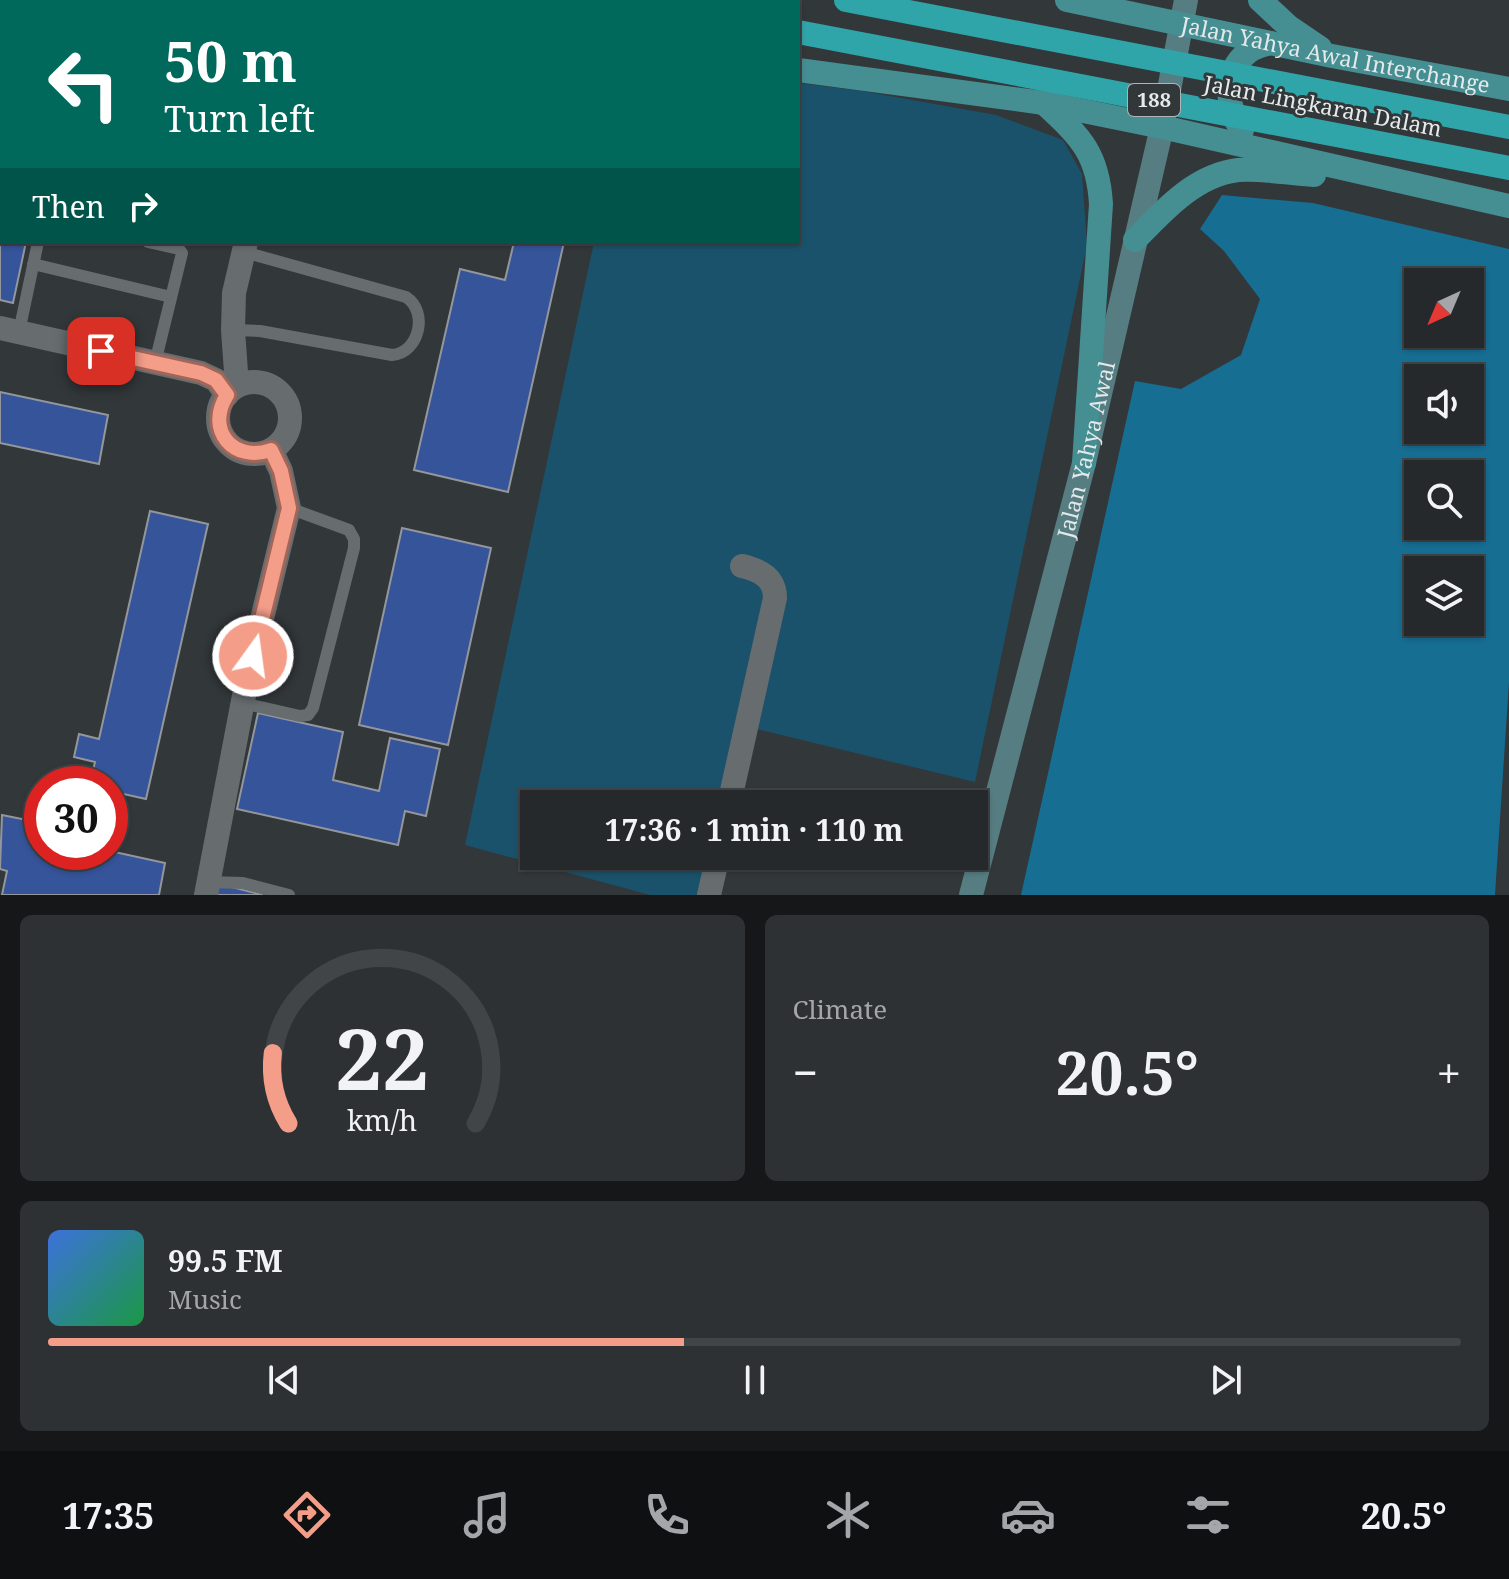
<!DOCTYPE html>
<html lang="en">
<head>
<meta charset="utf-8">
<style>
  :root { --surface:#26292c; --page:#2e3134; --text:#f1f3f6; --muted:#a4a6a9; --line:#424548; --accent:#f49e8a }
  body { margin:0; font-family:"Noto Serif",serif; background:var(--page); color:var(--text); height:100vh; display:flex; flex-direction:column; font-size:30px; white-space:nowrap }
  * { box-sizing:border-box; margin:0 }
  p { font-size:26px; color:var(--muted) }
  .icon { flex:none; width:44px; height:44px; fill:none; stroke:currentColor; stroke-width:2; stroke-linecap:round; stroke-linejoin:round }
  .map { position:relative; height:895px; overflow:hidden }
  .sheet { display:flex; flex-direction:column; gap:20px; padding:20px; background:#151718; flex:1 }
  .sheet>* { flex:none }
  .guide { position:absolute; left:0px; top:0px; width:800px; height:244px; box-shadow:0 2px 6px #0004,0 0 0 2px var(--line); background:#00695c; color:#fff; overflow:hidden }
  .needle { width:52px; rotate:224deg }
  .tools { position:absolute; left:1404px; top:268px; display:grid; gap:16px }
  .tools a { display:grid; place-items:center; width:80px; height:80px; border-radius:0px; background:var(--surface); box-shadow:0 2px 6px #0004,0 0 0 2px var(--line); font-size:40px }
  .speed { position:absolute; left:24px; top:766px; display:flex; gap:16px; font-size:40px; font-weight:700; text-align:center }
  .speed>* { display:grid; place-content:center; width:104px; height:104px; border-radius:50%; background:var(--surface); box-shadow:0 2px 6px #0004,0 0 0 2px var(--line); line-height:1 }
  .speed .limit { border:12px solid #d22; background:#fff; color:#111 }
  .pin { position:absolute; display:grid; place-items:center; width:68px; height:68px; color:#fff; margin:-34px; border-radius:16px; box-shadow:0 4px 12px #0006 }
  .me { position:absolute; width:88px; margin:-44px; rotate:14deg; stroke-linejoin:round; filter:drop-shadow(0 0 6px #0008) }
  .turn { display:flex; align-items:center; gap:28px; height:168px; padding:0 32px; font-size:36px }
  .turn .icon { width:104px; height:104px; stroke-width:2.5 }
  .turn b { display:block; font-size:56px; line-height:68px }
  .then { display:flex; align-items:center; height:76px; padding:0 32px; background:#0003; gap:16px; font-size:30px }
  .big { font-size:60px; font-weight:700; line-height:1.1 }
  .sheet .widget { flex:1; display:flex; flex-direction:column; justify-content:center; gap:12px; min-width:0; padding:0 28px; border-radius:12px; background:var(--page) }
  .sheet .dial { align-items:center; gap:0 }
  .dial svg { height:208px; overflow:visible; fill:none; stroke:var(--line); stroke-width:7; stroke-linecap:round; text-anchor:middle }
  .dial text { fill:var(--text); stroke:none }
  .song { display:flex; align-items:center; gap:24px }
  .cover { width:96px; height:96px; border-radius:12px; background:linear-gradient(135deg,hsl(220 70% 55%),hsl(140 70% 35%)) }
  .played { height:8px; border-radius:4px; background:linear-gradient(90deg,var(--accent) 45%,var(--line) 45%) }
  .keys { display:flex; justify-content:space-around; direction:ltr }
  .heat { display:flex; justify-content:space-between; align-items:center; font-size:44px; direction:ltr }
  .sheet .tiles { flex:1; display:grid; gap:20px; grid-template-columns:1fr 1fr }
  .widget:last-child { grid-column:span 2 }
  .trip { position:absolute; left:520px; top:790px; width:468px; height:80px; border-radius:0px; background:var(--surface); box-shadow:0 2px 6px #0004,0 0 0 2px var(--line); font-weight:700; line-height:80px; text-align:center }
  .dock { display:flex; height:128px; justify-content:space-around; align-items:center; background:#0f1012; color:var(--muted) }
  .dock .icon { width:56px; height:56px }
  .dock .on { color:var(--accent) }
  .dock b { font-size:36px; color:var(--text) }
  .map>svg:first-child { display:block }
  .green { fill:#1b526b }
  .forest { fill:#166e92; fill-rule:evenodd }
  .building { fill:#35549a; stroke:#94969c; stroke-width:2 }
  .lines { fill:none; stroke-linecap:round; stroke-linejoin:round }
  .lane { stroke:#676c6f; stroke-width:12 }
  .street { stroke:#676c6f; stroke-width:24 }
  .secondary { stroke:#567d81; stroke-width:24 }
  .primary { stroke:#458e92; stroke-width:24 }
  .highway { stroke:#2fa5aa; stroke-width:24 }
  .route-casing { stroke:#9f675a; stroke-width:20 }
  .route { stroke:#f49e8a; stroke-width:14 }
  .labels { text-anchor:middle; stroke-width:6; stroke-linejoin:round; paint-order:stroke }
  .shield { fill:#32373a; stroke:#afb4b5; stroke-width:2 }
  .shield-label { font-size:20px; font-weight:bold; fill:#e5e9ea }
  .street-label { font-size:22px; fill:#e5e9ea; stroke:#32373a }
</style>
</head>
<body>
<div class="map">
<svg width="1509" height="895" viewBox="0 0 1509 895">
  <rect width="100%" height="100%" fill="#32373a"/>
  <path class="green" d="M13 0H203L217 2H22Z
    M798 83 862 91 996 115 1063 140 1082 174 1087 245 975 782 740 725 731 804H534V856H725L720 895H650L465 845 594 242H798Z"/>
  <path class="forest" d="M1222 195 1313 203 1509 249V682L1495 895H1021L1135 381 1181 389 1241 355 1260 299 1224 251 1200 229ZM1418 282H1470V334H1418ZM1418 378H1470V430H1418ZM1418 474H1470V526H1418ZM1418 570H1470V622H1418Z"/>
  <path class="building" d="M0 92 2 242H26L13 303 0 300Z
    M514 242H564L508 492 414 470 460 269 505 280Z
    M0 392 108 415 99 464 0 443Z
    M150 511 208 524 146 799 110 791V784H90L95 762 74 757 79 734 99 739Z
    M402 528 491 548 448 745 359 725Z
    M258 713 343 732 333 780 379 791 390 738 440 749 426 816 405 811 398 845 237 809Z
    M2 815 42 823V852L110 851 165 863 159 895H2L7 871 0 869Z
    M216 883 263 895H213Z"/>
  <g class="lines">
    <path class="lane" d="M148 242 179 249 182 253 155 363
      M33 264 171 297
      M233 330 260 331 392 355C419 353 429 312 406 297L244 252
      M19 332 38 242
      M242 703 300 716 308 715 313 708 354 548V539L349 530 289 508
      M208 882 243 883 289 895"/>
    <path class="street" d="M0 50H2
      M0 328 201 373 216 380 227 395
      M218 418a36 36 0 1 1 72 0a36 36 0 1 1-72 0Z
      M237 386 233 330 234 293 246 242
      M729 804 775 598C775 578 760 570 742 566
      M206 895 246 685 289 508 281 471 271 450
      M709 895 718 856"/>
    <path class="secondary" id="s1" d="M971 895 1084 463 1162 127 1186 0"/>
    <g class="primary">
      <path d="M327 0 336 2"/>
      <path id="s2" d="M1067 0 1332 56 1509 89"/>
      <path d="M1260 0 1289 27 1320 48"/>
      <path d="M798 70 1044 103 1162 127 1509 206"/>
      <path d="M1046 105C1082 138 1098 155 1101 204L1084 463"/>
      <path d="M1242 130C1226 108 1223 72 1247 53 1253 47 1263 45 1271 43"/>
      <path d="M1135 240C1163 211 1195 175 1238 170 1262 168 1290 174 1314 175"/>
    </g>
    <path class="highway" d="M525 0 543 2
      M846 0 1509 127
      M798 32 1509 168"/>
  </g>
  <g class="lines">
    <g class="route-casing">
      <path id="route" d="M101 351 201 373 216 380 227 395C205 430 233 463 271 450L281 471 289 508 253 656"/>
    </g>
    <use href="#route" class="route"/>
  </g>
  <g class="labels">
    <rect class="shield" x="1128" y="84" width="52" height="32" rx="6"/>
    <g class="shield-label">
      <text x="1154" y="107">188</text>
    </g>
    <g class="street-label">
      <text dy="8" stroke="none"><textPath href="#s2" startOffset="274">Jalan Yahya Awal Interchange</textPath></text>
      <text transform="translate(1323 106) rotate(11)" y="8">Jalan Lingkaran Dalam</text>
      <text dy="8" stroke="none"><textPath href="#s1" startOffset="460">Jalan Yahya Awal</textPath></text>
    </g>
  </g>
</svg>
<div class="tools">
<a><svg class="needle" viewBox="-14 -14 28 28"><path d="M0-13l5 13h-10z" fill="#e53935"/><path d="M0 13l5-13h-10z" fill="#a4a6a9"/></svg></a>
<a><svg class="icon" aria-label="sound" viewBox="0 0 24 24"><path d="M4 9h4l5-4v14l-5-4H4zM17 9q2 3 0 6"/></svg></a>
<a><svg class="icon" aria-label="search" viewBox="0 0 24 24"><circle cx="10" cy="10" r="6"/><path d="M15 15l6 6"/></svg></a>
<a><svg class="icon" aria-label="layers" viewBox="0 0 24 24"><path d="M12 4l9 5-9 5-9-5zM3 14l9 5 9-5"/></svg></a>
</div>
<div class="speed"><div class="limit">30</div></div>
<div class="pin" style="left:101px;top:351px;background:#d93025"><svg class="icon" aria-label="arrive" viewBox="0 0 24 24"><path d="M6 21V4h12l-3 4 3 4H6"/></svg></div>
<svg class="me" style="left:253px;top:656px" viewBox="-20 -20 40 40"><circle r="17" fill="#f49e8a" stroke="#fff" stroke-width="3"/><path d="M0-11L8 9 0 5-8 9z" fill="#fff"/></svg>
<div class="trip">17:36 · 1 min · 110 m</div>
<div class="guide">
<div class="turn"><svg class="icon" aria-label="left" viewBox="0 0 24 24"><path d="M17 20v-9H6M10 6l-5 5 5 5"/></svg><div><b>50 m</b>Turn left</div></div>
<div class="then">Then<svg class="icon" aria-label="right" viewBox="0 0 24 24"><path d="M7 20v-9h11M14 6l5 5-5 5"/></svg></div>
</div>
</div>
<section class="sheet">
<div class="tiles">
<div class="widget dial"><svg viewBox="0 0 100 80">
<path d="M14 69A42 42 0 1 1 86 69"/>
<path d="M14 69A42 42 0 0 1 8 42" stroke="#f49e8a"/>
<text x="50" y="56" font-size="32" font-weight="700">22</text>
<text x="50" y="72" font-size="11">km/h</text>
</svg></div>
<div class="widget"><p>Climate</p>
<div class="heat"><a>−</a><b class="big">20.5°</b><a>+</a></div>
</div>
<div class="widget">
<div class="song"><i class="cover"></i><div><b>99.5 FM</b><p>Music</p></div></div>
<div class="played"></div>
<div class="keys"><svg class="icon" aria-label="previous" viewBox="0 0 24 24"><path d="M18 5L8 12l10 7zM5 5v14"/></svg><svg class="icon" aria-label="pause" viewBox="0 0 24 24"><path d="M8 5v14M16 5v14"/></svg><svg class="icon" aria-label="next" viewBox="0 0 24 24"><path d="M6 5l10 7-10 7zM19 5v14"/></svg></div>
</div>
</div>
</section>
<nav class="dock">
<b>17:35</b>
<svg class="icon on" aria-label="directions" viewBox="0 0 24 24"><path d="M12 3l9 9-9 9-9-9zM9 14v-3h6M13 9l2 2-2 2"/></svg>
<svg class="icon" aria-label="music" viewBox="0 0 24 24"><path d="M9 18V5l10-2v13"/><circle cx="6" cy="18" r="3"/><circle cx="16" cy="16" r="3"/></svg>
<svg class="icon" aria-label="phone" viewBox="0 0 24 24"><path d="M5 4h4l2 5-3 2q2 4 5 5l2-3 5 2v4C11 20 4 13 5 4z"/></svg>
<svg class="icon" aria-label="climate" viewBox="0 0 24 24"><path d="M12 3v18M4 7l16 10M4 17L20 7"/></svg>
<svg class="icon" aria-label="car" viewBox="0 0 24 24"><path d="M5 17H2v-5l4-1 3-4h7l3 4 3 1v5h-3M9 17h6M6 11h13"/><circle cx="7" cy="17" r="2"/><circle cx="17" cy="17" r="2"/></svg>
<svg class="icon" aria-label="filters" viewBox="0 0 24 24"><path d="M4 7h16M4 17h16"/><circle cx="9" cy="7" r="2"/><circle cx="15" cy="17" r="2"/></svg>
<b>20.5°</b>
</nav>
</body>
</html>
